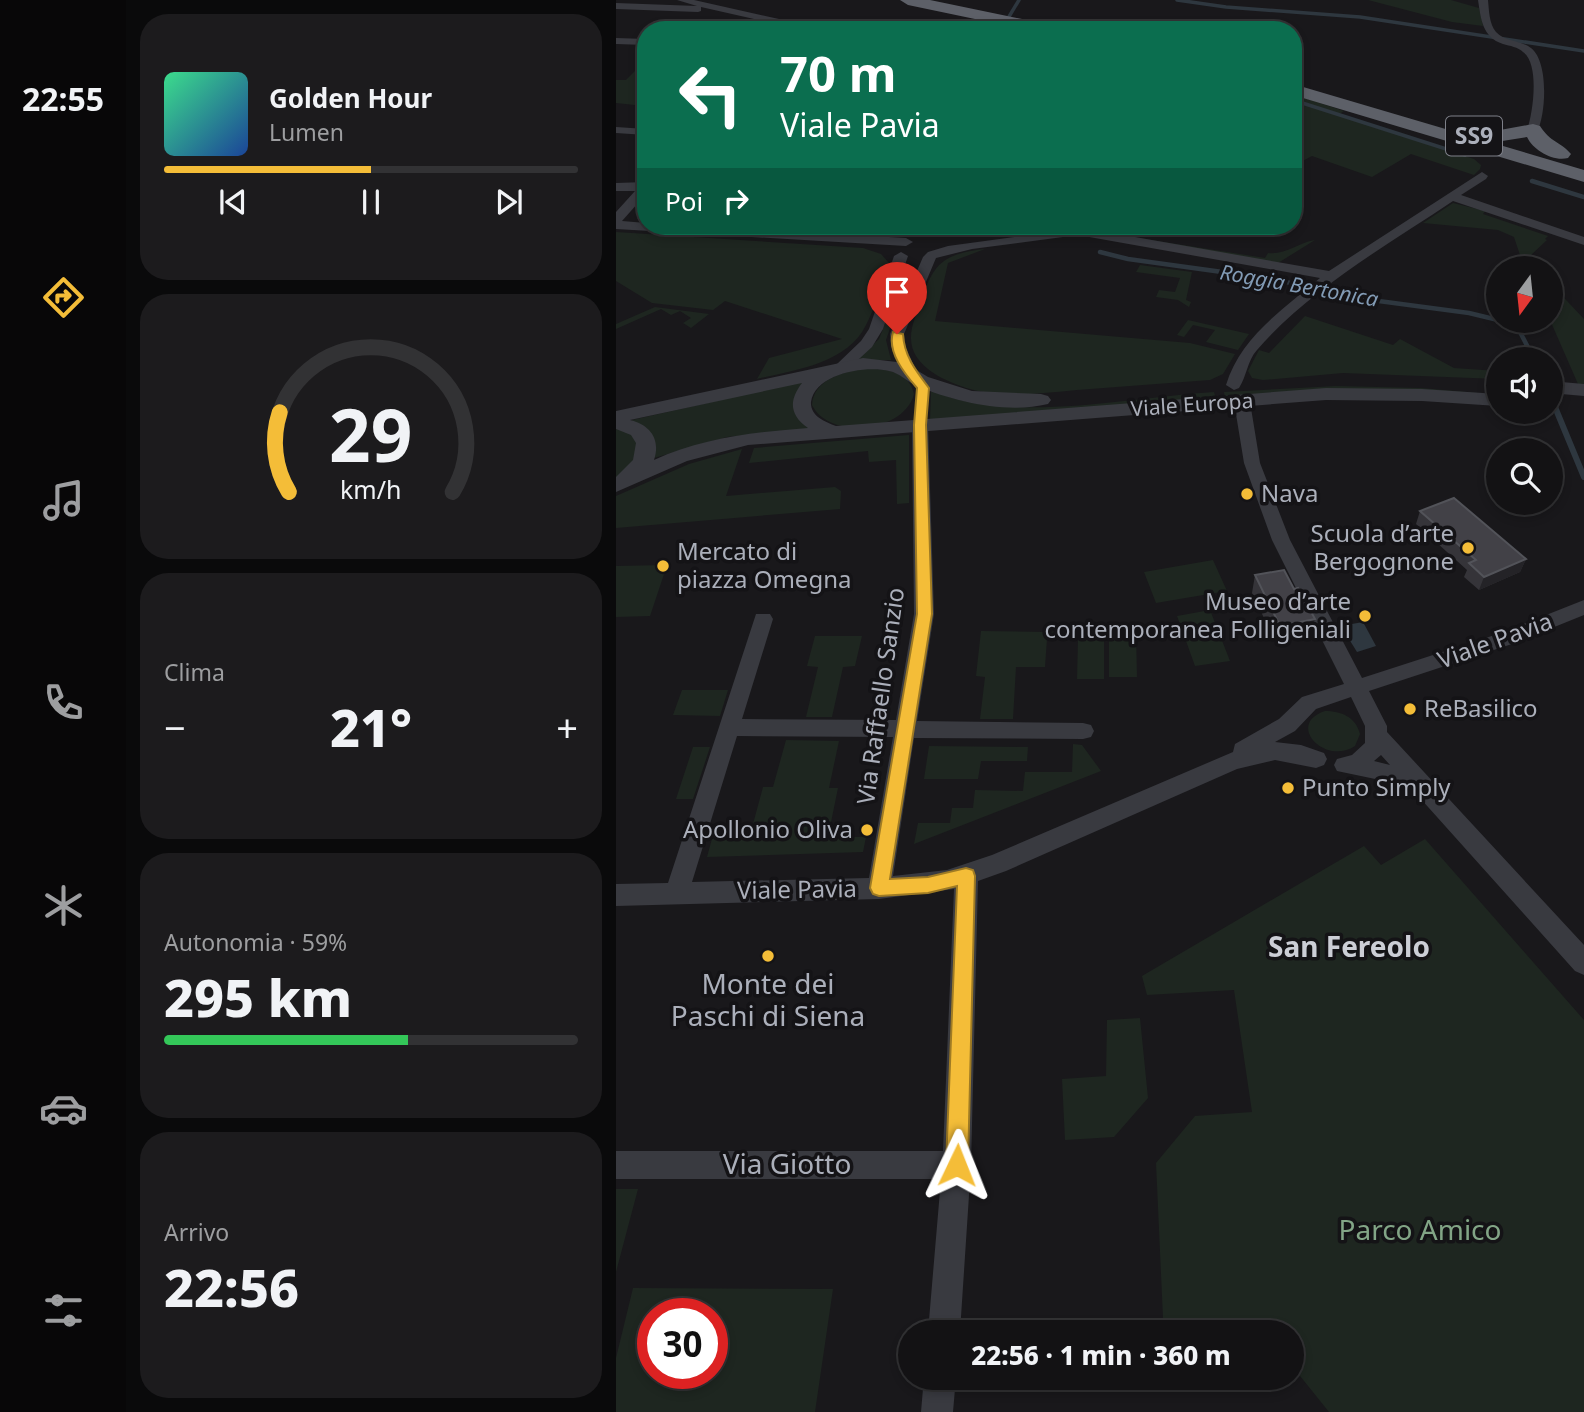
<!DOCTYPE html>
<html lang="it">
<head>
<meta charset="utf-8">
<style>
  :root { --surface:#131214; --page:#1c1b1d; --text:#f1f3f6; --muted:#9d9ea0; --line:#323234; --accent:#f4bd38 }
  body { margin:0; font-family:"Noto Sans",sans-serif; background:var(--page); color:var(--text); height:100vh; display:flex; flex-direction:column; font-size:26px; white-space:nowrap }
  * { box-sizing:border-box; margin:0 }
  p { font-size:23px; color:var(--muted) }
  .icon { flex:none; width:38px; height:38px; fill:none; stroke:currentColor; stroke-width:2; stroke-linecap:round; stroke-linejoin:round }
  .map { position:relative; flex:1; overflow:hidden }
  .drawer { display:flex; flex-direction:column; gap:14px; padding:14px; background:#0a0a0b; width:490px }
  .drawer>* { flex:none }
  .top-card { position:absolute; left:21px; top:21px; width:665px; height:214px; border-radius:28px; box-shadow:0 4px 10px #0003,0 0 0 2px var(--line); background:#0b6e4f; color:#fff; overflow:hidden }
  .needle { width:46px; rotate:195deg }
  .fabs { position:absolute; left:870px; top:256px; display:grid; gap:14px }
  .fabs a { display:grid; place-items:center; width:77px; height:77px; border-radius:50%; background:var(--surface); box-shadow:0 4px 10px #0003,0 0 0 2px var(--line); font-size:35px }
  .speed { position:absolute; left:21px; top:1298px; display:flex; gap:14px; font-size:35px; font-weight:700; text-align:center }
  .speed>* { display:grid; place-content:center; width:91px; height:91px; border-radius:50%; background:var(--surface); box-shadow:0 4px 10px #0003,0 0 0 2px var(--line); line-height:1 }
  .speed .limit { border:10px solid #d22; background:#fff; color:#111 }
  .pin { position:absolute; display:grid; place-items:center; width:60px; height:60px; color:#fff; margin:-72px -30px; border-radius:50% 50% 50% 0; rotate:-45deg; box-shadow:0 0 7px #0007 }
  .pin .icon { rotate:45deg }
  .me { position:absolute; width:77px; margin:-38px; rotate:2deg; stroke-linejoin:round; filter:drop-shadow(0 0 5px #0008) }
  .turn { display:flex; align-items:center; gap:24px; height:147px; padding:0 28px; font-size:32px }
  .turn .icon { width:91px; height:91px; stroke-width:2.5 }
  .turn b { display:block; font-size:49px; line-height:60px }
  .then { display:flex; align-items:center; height:66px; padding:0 28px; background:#0003; gap:14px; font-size:26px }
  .big { font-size:52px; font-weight:800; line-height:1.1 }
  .drawer .card { flex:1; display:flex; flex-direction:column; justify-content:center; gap:10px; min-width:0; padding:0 24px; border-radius:28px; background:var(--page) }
  .drawer .dial { align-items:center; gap:0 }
  .dial svg { height:182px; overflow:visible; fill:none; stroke:var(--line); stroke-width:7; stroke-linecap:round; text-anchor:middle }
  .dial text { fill:var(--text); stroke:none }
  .song { display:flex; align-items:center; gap:21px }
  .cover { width:84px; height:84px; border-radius:10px; background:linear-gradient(135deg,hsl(150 70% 55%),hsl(220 70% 35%)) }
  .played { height:7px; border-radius:4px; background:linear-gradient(90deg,var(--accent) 50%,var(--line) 50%) }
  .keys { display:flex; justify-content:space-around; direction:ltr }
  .heat { display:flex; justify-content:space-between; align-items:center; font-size:38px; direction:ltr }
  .charge { height:10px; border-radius:5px; background:linear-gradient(90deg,#34c759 59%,var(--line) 0) }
  .trip { position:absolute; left:282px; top:1320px; width:406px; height:70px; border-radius:35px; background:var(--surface); box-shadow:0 4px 10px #0003,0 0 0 2px var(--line); font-weight:800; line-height:70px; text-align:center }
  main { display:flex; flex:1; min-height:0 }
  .menu { display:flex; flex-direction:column; width:126px; justify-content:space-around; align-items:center; background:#080708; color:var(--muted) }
  .menu .icon { width:49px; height:49px }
  .menu .selected { color:var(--accent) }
  .menu b { font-size:32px; color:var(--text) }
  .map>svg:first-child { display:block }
  .green { fill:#1e2620; fill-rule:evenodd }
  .water { fill:#2e373f }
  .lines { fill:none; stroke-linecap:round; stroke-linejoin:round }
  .stream-far2 { stroke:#2e373f; stroke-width:3.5 }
  .stream-far1 { stroke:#2e373f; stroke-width:4.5 }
  .stream { stroke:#2e373f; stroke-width:6 }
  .minor { fill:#393a40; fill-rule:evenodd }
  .tertiary { fill:#393a40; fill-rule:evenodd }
  .trunk { fill:#5d6068; fill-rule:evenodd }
  .wall { fill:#353439 }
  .shaded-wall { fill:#242327 }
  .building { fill:#424147; stroke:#525359; stroke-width:2 }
  .route { fill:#f4bd38; stroke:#9f7b24; stroke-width:2 }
  .poi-dot { fill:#f4bd38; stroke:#141316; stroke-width:2.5 }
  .labels { text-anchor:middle; stroke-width:7; stroke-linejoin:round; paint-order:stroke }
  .far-water-label { font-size:21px; font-style:italic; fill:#829bb5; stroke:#141316 }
  .far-street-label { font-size:21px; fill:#abafba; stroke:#141316 }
  .shield { fill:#141316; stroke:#7e8089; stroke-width:2 }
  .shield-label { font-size:23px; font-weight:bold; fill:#abafba }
  .poi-label { font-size:24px; fill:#abafba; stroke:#141316; text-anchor:start }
  .street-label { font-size:24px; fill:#abafba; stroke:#141316 }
  .quarter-label { font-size:28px; font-weight:bold; fill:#ccced6; stroke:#141316 }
  .near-poi-label { font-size:28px; fill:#abafba; stroke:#141316 }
  .near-street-label { font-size:28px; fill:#abafba; stroke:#141316 }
  .near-park-label { font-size:28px; fill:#82a586; stroke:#141316 }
</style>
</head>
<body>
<main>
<nav class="menu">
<b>22:55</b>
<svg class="icon selected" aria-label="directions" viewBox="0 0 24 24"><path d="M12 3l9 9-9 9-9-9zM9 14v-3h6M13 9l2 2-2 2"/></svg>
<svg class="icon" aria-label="music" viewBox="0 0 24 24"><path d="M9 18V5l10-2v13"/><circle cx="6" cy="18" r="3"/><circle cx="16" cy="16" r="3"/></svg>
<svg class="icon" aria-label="phone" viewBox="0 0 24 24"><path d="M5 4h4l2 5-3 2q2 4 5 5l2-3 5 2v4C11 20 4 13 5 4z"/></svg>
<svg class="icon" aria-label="climate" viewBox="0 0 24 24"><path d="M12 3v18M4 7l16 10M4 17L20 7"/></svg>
<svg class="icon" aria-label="car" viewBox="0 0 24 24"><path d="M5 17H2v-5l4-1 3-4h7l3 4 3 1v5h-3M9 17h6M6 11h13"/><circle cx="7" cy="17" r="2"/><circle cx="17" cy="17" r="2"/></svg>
<svg class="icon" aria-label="filters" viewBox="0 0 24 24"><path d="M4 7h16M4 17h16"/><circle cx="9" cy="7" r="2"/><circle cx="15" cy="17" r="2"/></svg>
</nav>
<section class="drawer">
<div class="card">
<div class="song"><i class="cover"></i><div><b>Golden Hour</b><p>Lumen</p></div></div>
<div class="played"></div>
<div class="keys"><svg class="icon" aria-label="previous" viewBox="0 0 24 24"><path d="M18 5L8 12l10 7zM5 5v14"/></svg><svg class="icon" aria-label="pause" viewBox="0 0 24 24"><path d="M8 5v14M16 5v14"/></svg><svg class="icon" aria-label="next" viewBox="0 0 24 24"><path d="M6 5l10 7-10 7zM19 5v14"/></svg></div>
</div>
<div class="card dial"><svg viewBox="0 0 100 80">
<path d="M14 69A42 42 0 1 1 86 69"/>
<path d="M14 69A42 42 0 0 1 10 34" stroke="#f4bd38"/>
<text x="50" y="56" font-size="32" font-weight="700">29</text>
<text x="50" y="72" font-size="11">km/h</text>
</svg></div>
<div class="card"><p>Clima</p>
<div class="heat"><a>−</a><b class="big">21°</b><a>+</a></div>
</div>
<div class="card"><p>Autonomia · 59%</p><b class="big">295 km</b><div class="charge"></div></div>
<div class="card"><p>Arrivo</p><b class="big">22:56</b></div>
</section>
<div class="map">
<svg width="968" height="1412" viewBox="0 0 968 1412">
  <rect width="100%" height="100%" fill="#19181b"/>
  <path class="green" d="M752 0H835L863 8 867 26 836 22Z
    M30 60V70L26 74 30 84 22 92H29L22 100 30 101V104L28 106 0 103V80H10Z
    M677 94 728 111 722 115 858 159 865 165 864 169 858 175 795 154 756 177 696 156 677 166Z
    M837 203 869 211 867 214 932 236 929 239 931 240 915 255 929 260 926 264 940 268 935 273 934 268H912L909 260 905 258 898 237 882 230 807 223Z
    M503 229 513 230 510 236 649 258 652 253C670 255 681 243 699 240L662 263 500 235 499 230Z
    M0 232 247 248 265 254 273 263C266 284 260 306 250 325 231 364 178 370 141 379L153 358 226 339 109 301 97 310 36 303 0 281Z
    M369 249 332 263 319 321 574 343 619 354 607 374 594 380C549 383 505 387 461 390 426 393 388 399 354 389 331 382 294 367 295 337 295 326 300 316 303 306 317 265 324 254 369 249Z
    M524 265 576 272 570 300 575 302 573 307 562 300 540 297 543 290 559 292 564 278 520 272Z
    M935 284 968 319V384H962L934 320Z
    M282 291H287L270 340 275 360H241L263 339Z
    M39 307 93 314 75 328 67 323 75 318 64 311 55 315 45 309 0 329V324Z
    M689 316 777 345 784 339 838 368 882 371V379L727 373 647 380 636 378 632 371 643 350 653 353Z
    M572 320 633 334 622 350 590 342 599 330 577 325 568 337 561 335Z
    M245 369C266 368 293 370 298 394 289 432 214 441 196 405 198 380 224 373 245 369Z
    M187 381 193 429 111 437 38 458 16 420Z
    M720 386 805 388 862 393 609 398 608 392Z
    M315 390C391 425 515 397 598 392L600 399 314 420Z
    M0 428 14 433 22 441 19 463 0 478Z
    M293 435V503L281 504 280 460 253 462 252 451 133 463 138 448Z
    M126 449 110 496 219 487 225 491 224 509 0 528V496L73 464Z
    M597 560 611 591 540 603 528 572Z
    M51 565 34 616 0 617V566Z
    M594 610 614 661 579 666 561 616Z
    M365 631 488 633V679H461L462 639H431L429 667H400L397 719H364L369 677 360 676Z
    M493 633H520L521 677H493Z
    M199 636H246L239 666 227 667 216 717H190L202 667 191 666Z
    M66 690H112L104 716 57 715Z
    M709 711C725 711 740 717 744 734L739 746C709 766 669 724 709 711Z
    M170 740 223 741 213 788H222L212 837H250L247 852 91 857 97 835H134L147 787H157Z
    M457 744 466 745 485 771 298 844 302 823H334L336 808H357L359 790 407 791 409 772H456Z
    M313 746 412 747 411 761H365L362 779H308Z
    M77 747H94L77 799H60Z
    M809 839 968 1020V1412H713L676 1366V1332H458L457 1320 547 1318 540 1163 579 1116 636 1112 618 990 531 995 526 976 748 846 765 865Z
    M524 1018 532 1098 498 1137 449 1140 446 1079 490 1076 491 1020Z
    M0 1189H22L0 1272Z
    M17 1288 217 1289 199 1412H0V1358ZM37 1314H96V1374H37Z"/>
  <path class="water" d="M747 622 760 646 741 652 725 626Z"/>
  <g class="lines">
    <path class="stream-far2" d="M561 0 610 7 744 17 968 51
      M385 30 403 0
      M677 100 849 155"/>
    <path class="stream-far1" d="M916 181 968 197
      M484 252 512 259 657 279 740 298 853 313 882 320
      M883 320 904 332 918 359"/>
    <path class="stream" d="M934 395 968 477"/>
    <path class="minor" d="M61 0H78L163 19 172 25 170 30H160V24L85 7V11L82 12 0 9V3L81 6Z
      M862 0H872C873 10 873 24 880 32 889 42 905 40 915 48 933 62 930 114 921 132L911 130C917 113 924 64 907 52 902 47 894 46 887 44 866 37 865 19 862 0Z
      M0 38 30 39V45L0 44Z
      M0 127 30 129V135L0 133Z
      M866 172 872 176 870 179 845 195 968 237V245L837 201C770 246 695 288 641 350 631 361 631 376 623 388L618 390 610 385C624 338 667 309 704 278L462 235 356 249 320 258 288 334 289 346 301 372 298 375H288L275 346 274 334 307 257 312 252 332 246 479 226V230L713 271Z
      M30 182V194L6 221 30 223V226H79L290 238 297 242 290 246 0 229V212L19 191H0V183Z
      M285 252 292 256 267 329 256 347 231 370H221L218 367 221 364 245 341 253 329 278 256Z
      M626 397 634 402 644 463 674 540 746 678 885 633 968 600V615L899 643 753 691 771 726V732L968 945V975L959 971 804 798 764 780 721 771 718 765 721 759 736 755 749 743V726L735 697 700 709 679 731 659 742 685 745 708 753 711 759 708 765 700 768 659 760 621 769 390 871 362 881 355 1165 344 1332H312L325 1179H0V1151H327L338 889 263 899 0 906V884L52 883 140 614H154L157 619 126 719 280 720 298 614 296 425 298 422 304 420 312 425 318 614 301 721 467 723 475 725 478 731 475 737 467 739 298 738 277 876 331 870 376 855 617 752 619 744 663 719 686 697 728 684 656 540 628 463 618 402ZM121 736 277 737 253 878 76 882ZM765 755 774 765 758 761Z
      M308 1377H340L337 1412H305Z"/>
    <path class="tertiary" d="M247 358 289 363 312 377 356 391 425 394 432 396 435 400 432 404C391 414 339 402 301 386 291 382 284 373 273 371 251 365 199 373 195 402 194 416 209 422 220 426L710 388 806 389 882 394V406L806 401 710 400 132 445 71 461 0 492V477L17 460 20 443 15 435 0 429V411ZM186 383C173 400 173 415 192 428 139 432 86 438 38 460 45 439 34 425 14 420Z
      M934 381 968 384V396L934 393Z"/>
    <path class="trunk" d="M284 0H314L435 25 443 30H411L292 5Z
      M677 84 968 170V182L677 95Z
      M917 124 924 126C935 143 944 141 955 154L952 158C937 162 917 150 911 137L880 142 871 136 873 132Z"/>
  </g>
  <path class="wall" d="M804 511 910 559 904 572 863 590 848 577 851 570 800 524Z
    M639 575 694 636 660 643 636 593Z"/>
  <path class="shaded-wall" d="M910 559 904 572 863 590 868 577Z
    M699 619 694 636 660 643 664 626Z"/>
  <path class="building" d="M838 498 910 559 868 577 853 563 860 560 804 511Z
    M668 570 678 589 682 588 699 619 664 626 639 575Z"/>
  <path class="route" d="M277 332 287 334C288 356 300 371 313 388L310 425 316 614 274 879 312 877 350 868 357 870 359 876 352 1165 349 1172 341 1176 334 1172 330 1165 341 886 312 893 263 896 257 894 254 888 301 614 298 425 301 388C288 373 271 352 277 332Z"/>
  <g class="poi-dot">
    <circle cx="631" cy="494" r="7"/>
    <circle cx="852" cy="548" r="7"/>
    <circle cx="47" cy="566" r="7"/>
    <circle cx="749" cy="616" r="7"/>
    <circle cx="794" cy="709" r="7"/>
    <circle cx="672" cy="788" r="7"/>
    <circle cx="251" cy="830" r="7"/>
    <circle cx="152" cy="956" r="7"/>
  </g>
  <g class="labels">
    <g class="far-water-label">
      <text transform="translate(683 286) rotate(10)" y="7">Roggia Bertonica</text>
    </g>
    <g class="far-street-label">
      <text transform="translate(576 405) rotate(-4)" y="7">Viale Europa</text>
    </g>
    <rect class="shield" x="830" y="116.5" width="56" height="39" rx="5"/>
    <g class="shield-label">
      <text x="858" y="144">SS9</text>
    </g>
    <g class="poi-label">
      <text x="645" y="502">Nava</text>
      <text x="838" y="542" text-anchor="end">Scuola d’arte<tspan x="838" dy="28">Bergognone</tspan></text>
      <text x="61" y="560">Mercato di<tspan x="61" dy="28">piazza Omegna</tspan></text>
      <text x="735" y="610" text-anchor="end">Museo d’arte<tspan x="735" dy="28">contemporanea Folligeniali</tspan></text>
      <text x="808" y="717">ReBasilico</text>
      <text x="686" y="796">Punto Simply</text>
      <text x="237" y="838" text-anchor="end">Apollonio Oliva</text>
    </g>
    <g class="street-label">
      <text transform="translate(879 641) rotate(-20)" y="8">Viale Pavia</text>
      <text transform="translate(265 696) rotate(-82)" y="8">Via Raffaello Sanzio</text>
      <text transform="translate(181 890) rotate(-1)" y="8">Viale Pavia</text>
    </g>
    <g class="quarter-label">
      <text x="733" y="957">San Fereolo</text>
    </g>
    <g class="near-poi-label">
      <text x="152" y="994">Monte dei<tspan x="152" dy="32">Paschi di Siena</tspan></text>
    </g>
    <g class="near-street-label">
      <text x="171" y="1174">Via Giotto</text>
    </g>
    <g class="near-park-label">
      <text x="804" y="1240">Parco Amico</text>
    </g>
  </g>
</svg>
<div class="fabs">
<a><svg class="needle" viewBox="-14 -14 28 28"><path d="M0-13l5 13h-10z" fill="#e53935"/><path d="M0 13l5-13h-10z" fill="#9d9ea0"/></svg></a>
<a><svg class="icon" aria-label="sound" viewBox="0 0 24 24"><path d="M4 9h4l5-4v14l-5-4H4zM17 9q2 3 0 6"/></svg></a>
<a><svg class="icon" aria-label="search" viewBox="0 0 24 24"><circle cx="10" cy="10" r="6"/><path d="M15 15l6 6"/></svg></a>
</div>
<div class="speed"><div class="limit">30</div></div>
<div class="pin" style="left:281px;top:334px;background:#d93025"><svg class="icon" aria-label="arrive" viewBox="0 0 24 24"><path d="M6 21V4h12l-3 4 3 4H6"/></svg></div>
<svg class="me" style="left:341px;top:1165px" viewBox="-20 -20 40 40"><path d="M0-17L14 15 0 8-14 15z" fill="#f4bd38" stroke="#fff" stroke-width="4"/></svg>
<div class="trip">22:56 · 1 min · 360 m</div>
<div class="top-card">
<div class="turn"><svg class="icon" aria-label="left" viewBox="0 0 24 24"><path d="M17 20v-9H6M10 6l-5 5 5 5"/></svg><div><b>70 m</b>Viale Pavia</div></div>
<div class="then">Poi<svg class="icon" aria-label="right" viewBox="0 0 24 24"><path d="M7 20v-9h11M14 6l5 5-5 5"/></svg></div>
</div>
</div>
</main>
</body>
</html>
